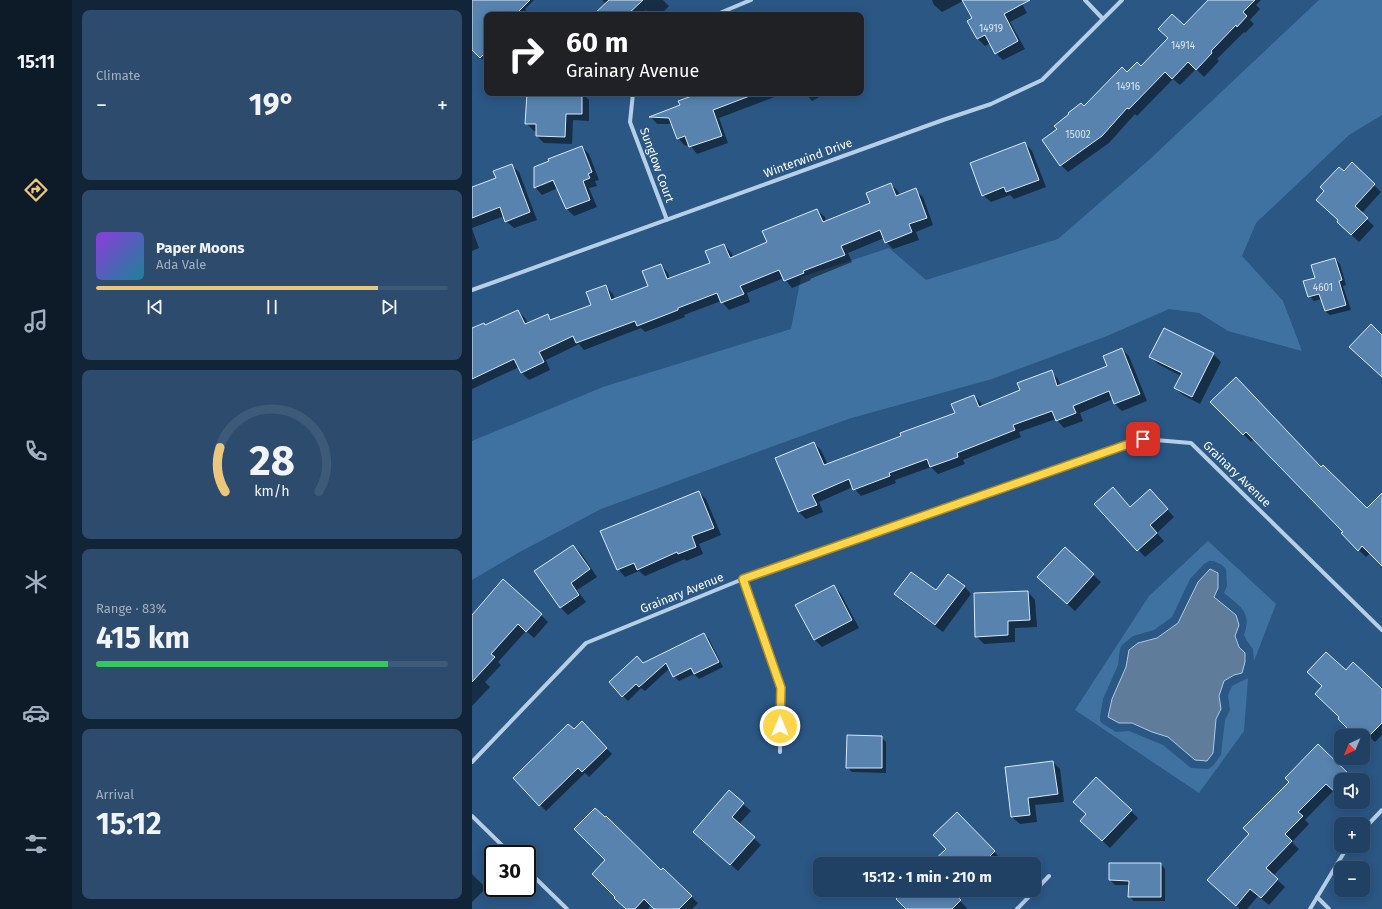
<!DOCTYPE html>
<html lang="en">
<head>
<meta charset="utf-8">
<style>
  :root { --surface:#204164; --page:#2d4c6d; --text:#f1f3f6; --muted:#a2afbf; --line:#3d5a78; --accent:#edc67e }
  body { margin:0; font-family:"Fira Sans",sans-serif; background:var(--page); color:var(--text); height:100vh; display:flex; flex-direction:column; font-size:15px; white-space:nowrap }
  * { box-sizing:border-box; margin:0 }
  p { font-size:13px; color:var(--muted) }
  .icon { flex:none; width:22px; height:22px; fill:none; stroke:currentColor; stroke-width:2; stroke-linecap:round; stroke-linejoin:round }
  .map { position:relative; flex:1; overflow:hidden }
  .details { display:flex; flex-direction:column; gap:10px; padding:10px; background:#122437; width:400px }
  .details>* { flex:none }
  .hud { position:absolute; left:12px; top:12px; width:380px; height:84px; border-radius:8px; box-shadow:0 2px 10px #0003,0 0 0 1px var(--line); background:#202124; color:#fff; overflow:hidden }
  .needle { width:26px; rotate:224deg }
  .buttons { position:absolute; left:862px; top:729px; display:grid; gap:8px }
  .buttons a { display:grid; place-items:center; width:36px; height:36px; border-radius:8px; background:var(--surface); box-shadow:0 2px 10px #0003,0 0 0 1px var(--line); font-size:20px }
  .speed { position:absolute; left:12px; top:845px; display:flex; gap:8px; font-size:20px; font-weight:700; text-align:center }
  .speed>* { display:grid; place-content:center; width:52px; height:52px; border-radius:50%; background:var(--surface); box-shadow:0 2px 10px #0003,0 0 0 1px var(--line); line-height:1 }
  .speed .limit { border:2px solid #111; border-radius:6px; background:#fff; color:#111 }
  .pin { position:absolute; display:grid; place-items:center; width:34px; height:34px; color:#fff; margin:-17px; border-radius:8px; box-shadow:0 2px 6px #0006 }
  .me { position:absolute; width:44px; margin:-22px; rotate:0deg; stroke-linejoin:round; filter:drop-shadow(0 0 3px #0008) }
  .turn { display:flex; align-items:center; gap:14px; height:84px; padding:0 16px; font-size:18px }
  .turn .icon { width:52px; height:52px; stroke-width:2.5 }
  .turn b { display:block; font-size:28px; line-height:34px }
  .big { font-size:30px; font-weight:700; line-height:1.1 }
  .details .tile { flex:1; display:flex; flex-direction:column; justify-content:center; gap:6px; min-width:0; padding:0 14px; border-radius:8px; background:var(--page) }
  .details .dial { align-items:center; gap:0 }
  .dial svg { height:104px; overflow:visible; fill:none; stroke:var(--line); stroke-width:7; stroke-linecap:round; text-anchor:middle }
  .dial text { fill:var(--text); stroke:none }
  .song { display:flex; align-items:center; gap:12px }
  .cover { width:48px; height:48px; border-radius:6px; background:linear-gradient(135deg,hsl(270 70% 55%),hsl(190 70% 35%)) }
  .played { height:4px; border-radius:2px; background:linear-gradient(90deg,var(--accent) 80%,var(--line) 80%) }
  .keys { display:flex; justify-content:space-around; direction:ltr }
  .heat { display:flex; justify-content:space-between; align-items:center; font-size:22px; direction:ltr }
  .charge { height:6px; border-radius:3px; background:linear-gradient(90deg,#34c759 83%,var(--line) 0) }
  .trip { position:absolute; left:341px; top:857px; width:228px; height:40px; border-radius:8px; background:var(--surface); box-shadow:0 2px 10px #0003,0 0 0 1px var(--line); font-weight:700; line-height:40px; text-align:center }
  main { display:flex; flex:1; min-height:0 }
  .tab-bar { display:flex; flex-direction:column; width:72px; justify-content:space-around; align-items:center; background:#0d1a28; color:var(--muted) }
  .tab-bar .icon { width:28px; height:28px }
  .tab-bar .on { color:var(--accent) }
  .tab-bar b { font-size:18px; color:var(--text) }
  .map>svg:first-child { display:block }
  .green { fill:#4072a1 }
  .water { fill:#5f7c9b; stroke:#abcae7 }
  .shadow { fill:#0007; fill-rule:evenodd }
  .building { fill:#5783ae; stroke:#d9e8f6 }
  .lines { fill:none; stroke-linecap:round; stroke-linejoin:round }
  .street { stroke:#b6cfe7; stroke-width:4 }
  .route-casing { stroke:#a68a30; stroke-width:10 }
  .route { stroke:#ffd54a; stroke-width:7 }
  .labels { text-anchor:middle; stroke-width:3; stroke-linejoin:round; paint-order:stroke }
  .number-label { font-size:10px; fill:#d5e0eb }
  .street-label { font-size:12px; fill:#fff; stroke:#2b5785 }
</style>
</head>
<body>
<main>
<nav class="tab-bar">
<b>15:11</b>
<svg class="icon on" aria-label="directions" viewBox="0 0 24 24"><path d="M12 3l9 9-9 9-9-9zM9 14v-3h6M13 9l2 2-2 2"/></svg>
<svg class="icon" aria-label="music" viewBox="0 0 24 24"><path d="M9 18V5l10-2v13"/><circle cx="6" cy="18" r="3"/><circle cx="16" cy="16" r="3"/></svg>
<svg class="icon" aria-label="phone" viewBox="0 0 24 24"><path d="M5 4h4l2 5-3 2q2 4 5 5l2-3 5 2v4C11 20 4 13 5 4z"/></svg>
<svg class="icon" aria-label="climate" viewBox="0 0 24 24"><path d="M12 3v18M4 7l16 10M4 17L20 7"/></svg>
<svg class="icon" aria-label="car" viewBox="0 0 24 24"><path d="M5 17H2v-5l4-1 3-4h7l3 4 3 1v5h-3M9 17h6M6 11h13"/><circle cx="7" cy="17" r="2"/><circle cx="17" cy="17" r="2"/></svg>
<svg class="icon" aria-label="filters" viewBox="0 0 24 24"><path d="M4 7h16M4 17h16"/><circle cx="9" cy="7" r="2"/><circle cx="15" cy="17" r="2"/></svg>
</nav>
<section class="details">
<div class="tile"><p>Climate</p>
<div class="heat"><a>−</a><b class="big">19°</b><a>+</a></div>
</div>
<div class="tile">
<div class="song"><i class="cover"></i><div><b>Paper Moons</b><p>Ada Vale</p></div></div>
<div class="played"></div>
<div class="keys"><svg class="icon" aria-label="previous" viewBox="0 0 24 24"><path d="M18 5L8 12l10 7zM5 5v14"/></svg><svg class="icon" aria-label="pause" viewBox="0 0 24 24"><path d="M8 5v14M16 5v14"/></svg><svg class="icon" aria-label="next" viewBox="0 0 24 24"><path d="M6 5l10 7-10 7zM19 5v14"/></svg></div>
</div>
<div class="tile dial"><svg viewBox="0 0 100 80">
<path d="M14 69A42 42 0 1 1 86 69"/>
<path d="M14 69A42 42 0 0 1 10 35" stroke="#edc67e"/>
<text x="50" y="56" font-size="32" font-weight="700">28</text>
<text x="50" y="72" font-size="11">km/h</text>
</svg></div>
<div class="tile"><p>Range · 83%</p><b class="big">415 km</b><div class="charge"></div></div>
<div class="tile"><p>Arrival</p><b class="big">15:12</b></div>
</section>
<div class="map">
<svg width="910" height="909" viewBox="0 0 910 909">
  <rect width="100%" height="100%" fill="#2b5785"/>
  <path class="green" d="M847 0H910V115L877 135 784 223 770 256 811 301 830 351 756 331 727 313 697 309 635 336 520 379 376 419 129 509 44 554 0 580V441L131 387 319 329 329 277 417 248 454 280 586 239 677 160Z
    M736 541 804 604 782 661 781 649 775 641 772 635C780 612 769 607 752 593L755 586 754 569 750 565 742 561H737L732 564 718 579 700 617 682 630 661 636 650 645 648 649 646 665 631 699 628 716V721L631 724 644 732 657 731 691 745 719 768 736 769 741 766 749 755 753 720 758 710 756 695 760 686 776 678 772 731 727 793 603 710 677 596Z"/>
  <path class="water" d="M738 569 746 573V588L742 597 764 615 767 625 763 636 767 647 773 653V662L770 673 762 675 752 681 747 696 749 709 744 719 741 753 735 761 723 760 696 737 680 732 660 723H647L636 717 640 699 654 667 657 650 666 643 685 638 706 623 726 582Z"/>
  <path class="shadow" d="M0 0H62L53 9 58 15H15V64L0 49Z
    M130 0H191L197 6 188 15H178L174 10 169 15H123L134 4Z
    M460 0H493L470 12 462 5Z
    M512 0H548L555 13 538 22 553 49 531 60 524 53 518 43 513 46 506 39 496 22 502 19Z
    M737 0H789L784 5 788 9 778 20 782 24 773 33 772 32 745 59 747 61 732 77 724 69 708 85 701 79 665 116 663 114 637 143 596 172 589 165 586 129 655 73 669 68Z
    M56 93H110L117 100V121L101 120 100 144 72 143 65 136V131H62L54 123Z
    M231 93H313L247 118 256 143 225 154 217 144 213 146 206 138 201 124H185L179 117 209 106Z
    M333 93H355L340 101Z
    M553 143 560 151 574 187 542 199 538 195 519 202 511 195Z
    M110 147 117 154 127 180 123 181 125 186 117 188 125 207 102 216 95 209 86 188 70 195 63 187ZM86 177V179L69 186V184Z
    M880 163 909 192 889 214 902 226 887 242 873 229Z
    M39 165 47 172 65 220 42 228 34 221 32 216 0 228V188L25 179Z
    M419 184 426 191 428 195 443 190 451 197 461 225 444 232 447 240 421 249 414 242 412 238 376 253 380 262 338 279 339 280 320 288 312 278 275 293 278 302 257 310 249 301 212 315 213 317 173 332 169 328 112 350 107 344 74 360 78 370 57 380 49 372 47 367 0 389V329L13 326 46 311 53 318 56 324 75 315 80 320 120 305 133 286 141 294 143 300 177 287 189 265 196 273 198 279 239 264 252 245 259 252 261 257 296 243 345 210 353 217 354 222 399 204Z
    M0 229 7 248 0 251Z
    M863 259 868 264 874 285 871 286 879 310 858 315 853 311 850 299 842 301 837 296 845 279Z
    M692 329 741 354 749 362 728 404 711 395 703 388 709 376 686 364 679 357Z
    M650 349 657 356 675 401 650 411 643 404 641 399 608 413 611 421 592 428 584 419 547 432 549 437 491 460 493 464 466 474 459 467 423 480 424 483 389 496 381 487 347 502 351 512 334 519 327 512 304 459 342 443 349 450 356 465 430 436 484 413 502 396 509 403 510 406 549 391 579 372 586 379 589 386 636 366Z
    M740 402 849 468 895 509 910 505V565L898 553 894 557 870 534 872 532 782 439 779 442Z
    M227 492 234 499 249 535 227 544 231 554 214 561 213 559 173 576 167 571 153 577 146 569Z
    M648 496 659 508 685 498 702 517 685 533 692 541 673 557 624 504Z
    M101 546 109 553 125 577 105 590 114 602 96 615 88 607Z
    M593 549 629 582 603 611 574 585Z
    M362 586 369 594 387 628 350 647 342 639Z
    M492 586 499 594 471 632 431 602 423 594 464 592Z
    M556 592 563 600 565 627 543 628V642L512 644 504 636Z
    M69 615 76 622 62 638 54 631 26 662 29 665 13 682 18 687 0 706V616Z
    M232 634 237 639 251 667 227 679 222 674 207 681 202 676 198 668 173 691 169 688 156 701 151 696 171 664Z
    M881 663 910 689V735L903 742 895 735 891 739V736H884L867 719 874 671Z
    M110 723 140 754 117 777 113 773 74 811 42 778Z
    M409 737 414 742V773L380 772 375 767Z
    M846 745 881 780H869V797L862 790 833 820 837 824 820 842 827 849 801 876 813 887 797 905 786 896 775 909H768L744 888 778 834Z
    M581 762 588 769 592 802 563 805 565 822 548 824 540 817Z
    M257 792 279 811 267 824 289 845 266 871 230 839Z
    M659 811 666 818 638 848 617 828Z
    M485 813 529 859 524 864H460L476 849Z
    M134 860 189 872 191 870 226 903 220 909H183L179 905 176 909H156Z
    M689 864 693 869V901H662L657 896 658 885H643L638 880Z
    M0 874 14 888 0 902Z
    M434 890H497L487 900 495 908 494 909H435Z"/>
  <path class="building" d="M0 0H58L43 15H15V51L8 58 0 50Z
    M137 0H171L155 15H121Z
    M490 0H558L532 14 546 41 523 54 513 35 505 39 495 21 500 18Z
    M736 0H783L771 12 775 16 765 27 764 25 739 51 740 53 724 70 716 62 700 79 693 72 657 109 655 108 630 136 588 166 570 140 585 129 582 126 597 114 596 113 609 103 612 106 650 67 655 72 665 62 669 66 696 38 686 29 700 14 712 25Z
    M55 93H110V114H94L93 137 64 136V124H53Z
    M228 93H283V94L241 110 250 136 217 147 213 136 205 139 197 118 177 117 208 105 206 101Z
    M553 142 567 180 534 192 532 187 510 196 498 163Z
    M110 146 120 172 116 174 118 178 111 181 118 200 94 209 81 180 62 188V167L77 161 76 159Z
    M880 162 903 184 883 206 896 218 879 235 865 222 866 220 844 200 852 191 848 187 867 167 872 171Z
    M40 164 58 212 33 222 28 207 0 218V187L24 178 21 171Z
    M419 183 424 196 444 188 455 218 437 224 440 232 413 243 408 230 369 246 373 255 331 271 332 273 312 281 307 270 268 286 272 294 249 303 245 293 206 308V310L165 326 163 321 104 343 101 336 67 352 72 362 49 373 42 359 0 379V328L12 323 13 325 46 310 53 324 76 314 78 320 119 305 114 292 134 285 139 300 176 286 170 271 189 264 195 279 238 263 233 251 252 244 258 258 295 242 290 231 345 209 351 222 398 203 394 193Z
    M863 258 870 280 867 281 874 305 853 311 847 294 836 297 831 281 843 278 839 265Z
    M899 324 910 335V377L877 347Z
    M692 328 742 353 720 397 702 388 710 373 677 357Z
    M650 348 668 394 642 404 637 391 601 406 604 413 584 421 580 411 541 425 543 430 485 453 486 457 458 467 455 459 417 473 418 476 381 490 377 479 340 495 345 505 326 512 303 458 342 442 352 465 429 436 428 433 483 413 479 404 502 395 507 407 548 390 545 383 580 370 585 386 635 366 631 356Z
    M764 377 849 467 851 465 895 508 910 493V566L890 546 886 551 869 533 871 532 774 432 771 435 738 402Z
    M641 487 658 507 678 489 696 509 678 525 685 533 665 551 622 504Z
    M227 491 242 528 220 536 224 547 206 554 205 552 165 570 162 563 145 570 128 531Z
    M101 545 118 569 99 583 107 595 88 608 62 571Z
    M593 547 622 574 595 604 565 577Z
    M439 572 464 590 476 574 493 586 463 625 422 594Z
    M31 579 70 614 54 632 46 624 19 654 23 657 0 682V615Z
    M362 585 380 620 342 640 323 605Z
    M556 591 558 620 536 621V635L503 637 502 593Z
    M232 633 247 662 222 674 219 668 201 677 194 663 167 687 164 684 150 697 137 682 165 656 171 663Z
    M854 652 874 670 881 662 910 689V723L896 737 889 729 882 735 866 719 867 717 843 694 850 686 835 672Z
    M110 721 135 748 110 772 106 768 67 806 41 778 96 724 102 729Z
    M375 735 410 736V768H374Z
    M846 744 880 777 877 780H869V788L864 793 854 784 826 812 831 816 813 834 820 841 794 868 806 879 789 898 778 889 764 906 735 880 777 834 771 828 817 782 813 778Z
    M581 761 586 794 556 798 558 815 539 817 533 767Z
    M624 777 660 810 630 841 608 821 614 814 601 802Z
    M257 790 272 803 260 817 283 837 258 865 221 832Z
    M123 808 133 817 134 816 189 870 191 868 220 896 207 909H182L172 899 163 909H154L142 898 143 897 120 874 133 860 102 829Z
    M485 812 523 851 510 864H458L474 849 461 835Z
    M637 863H689V897H656L657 881 637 880Z
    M433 890H479L489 900 480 909H434L424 899Z"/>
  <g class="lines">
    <path class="street" d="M613 0 631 19
      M243 15 279 0
      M161 93 158 122 195 220
      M0 290 471 120 519 104 570 80 650 0
      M271 579 309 688 308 752
      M0 762 114 643 271 579 671 439 719 443 910 630
      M0 816 39 854
      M891 830 910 810
      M55 870 95 909
      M845 897 857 909
      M545 909 577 876
      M838 909 876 846"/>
  </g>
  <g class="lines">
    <g class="route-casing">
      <path id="route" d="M308 726 309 688 271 579 671 439"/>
    </g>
    <use href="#route" class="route"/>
  </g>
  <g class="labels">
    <g class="number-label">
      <text x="519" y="32">14919</text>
      <text x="711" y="49">14914</text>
      <text x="656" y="90">14916</text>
      <text x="606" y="138">15002</text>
      <text x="851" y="291">4601</text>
    </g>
    <g class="street-label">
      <text transform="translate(336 158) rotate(-20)" y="4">Winterwind Drive</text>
      <text transform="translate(185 165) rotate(70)" y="4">Sunglow Court</text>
      <text transform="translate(765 474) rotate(44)" y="4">Grainary Avenue</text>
      <text transform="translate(210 593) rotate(-22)" y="4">Grainary Avenue</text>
    </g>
  </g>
</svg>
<div class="buttons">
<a><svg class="needle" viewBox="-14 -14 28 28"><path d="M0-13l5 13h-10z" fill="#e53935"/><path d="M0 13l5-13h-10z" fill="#a2afbf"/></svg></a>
<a><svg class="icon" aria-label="sound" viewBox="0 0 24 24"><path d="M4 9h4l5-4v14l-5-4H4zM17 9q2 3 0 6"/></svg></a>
<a>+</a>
<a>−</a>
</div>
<div class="speed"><div class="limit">30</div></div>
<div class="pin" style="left:671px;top:439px;background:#d93025"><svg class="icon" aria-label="arrive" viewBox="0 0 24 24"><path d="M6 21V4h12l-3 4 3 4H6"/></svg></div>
<svg class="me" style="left:308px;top:726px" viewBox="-20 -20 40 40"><circle r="17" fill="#ffd54a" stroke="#fff" stroke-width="3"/><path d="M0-11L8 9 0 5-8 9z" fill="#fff"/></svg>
<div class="trip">15:12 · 1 min · 210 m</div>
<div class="hud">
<div class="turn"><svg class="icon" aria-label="right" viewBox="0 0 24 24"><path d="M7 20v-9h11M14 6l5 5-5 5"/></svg><div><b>60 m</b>Grainary Avenue</div></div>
</div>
</div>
</main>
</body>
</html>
